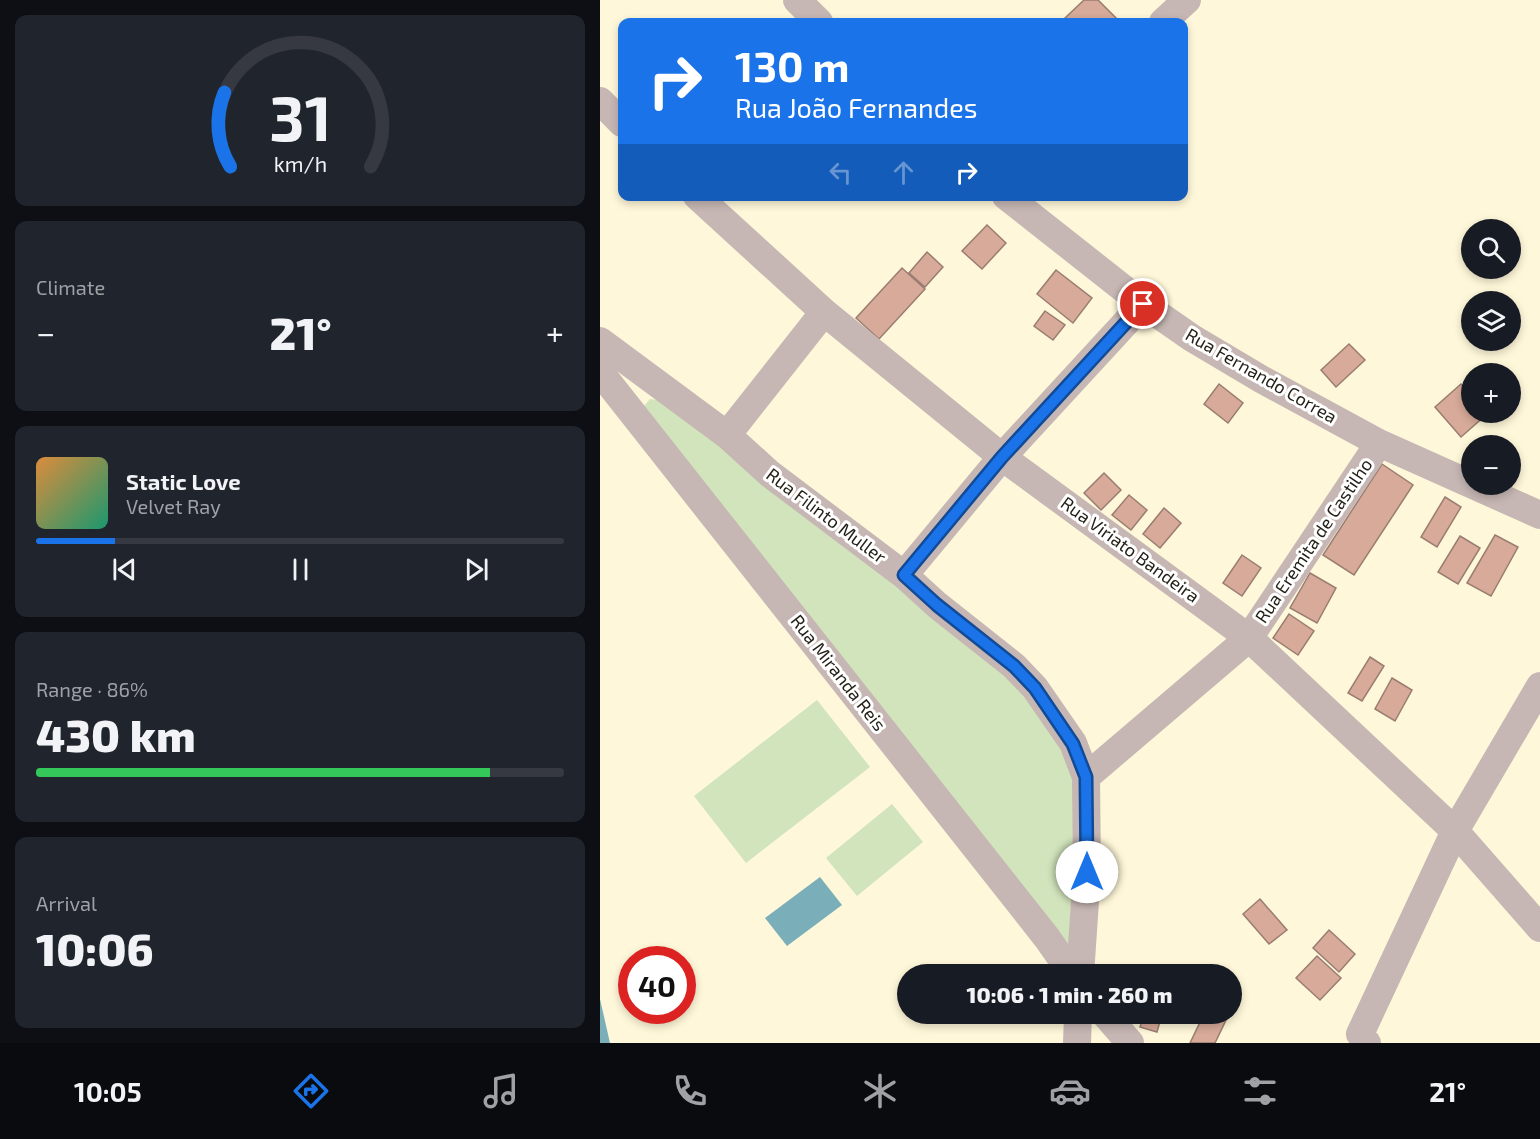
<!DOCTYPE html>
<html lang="en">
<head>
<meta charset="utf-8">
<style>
  :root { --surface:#171b24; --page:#20242c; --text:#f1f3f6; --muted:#9ea1a6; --line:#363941; --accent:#1a73e8 }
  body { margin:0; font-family:"Exo 2",sans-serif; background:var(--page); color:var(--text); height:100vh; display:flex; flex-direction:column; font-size:22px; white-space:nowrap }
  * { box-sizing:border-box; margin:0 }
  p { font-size:20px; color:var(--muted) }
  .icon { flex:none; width:33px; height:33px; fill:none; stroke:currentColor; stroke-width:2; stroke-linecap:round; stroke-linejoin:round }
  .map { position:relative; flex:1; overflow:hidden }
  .details { display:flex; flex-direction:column; gap:15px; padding:15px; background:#0d0f14; width:600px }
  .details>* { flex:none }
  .top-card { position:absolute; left:18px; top:18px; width:570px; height:183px; border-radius:12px; box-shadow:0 3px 9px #0003; background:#1a73e8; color:#fff; overflow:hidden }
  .controls { position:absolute; left:861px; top:219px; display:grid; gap:12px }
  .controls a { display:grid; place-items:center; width:60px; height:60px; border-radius:50%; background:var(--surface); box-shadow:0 3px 9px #0003; font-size:30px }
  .speed { position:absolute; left:18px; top:946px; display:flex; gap:12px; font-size:30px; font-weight:700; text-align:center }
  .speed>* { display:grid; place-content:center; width:78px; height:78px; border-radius:50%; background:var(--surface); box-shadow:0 3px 9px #0003; line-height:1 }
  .speed .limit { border:9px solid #d22; background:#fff; color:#111 }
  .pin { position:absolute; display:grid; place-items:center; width:51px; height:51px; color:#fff; margin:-26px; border:3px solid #fff; border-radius:50%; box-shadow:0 2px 6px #0007 }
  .me { position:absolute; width:66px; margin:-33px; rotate:0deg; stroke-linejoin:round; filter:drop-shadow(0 0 4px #0008) }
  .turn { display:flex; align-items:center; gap:21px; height:126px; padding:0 18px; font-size:27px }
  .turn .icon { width:78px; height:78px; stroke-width:2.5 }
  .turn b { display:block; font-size:42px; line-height:51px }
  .lanes { display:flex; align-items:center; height:57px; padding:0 18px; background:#0003; justify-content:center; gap:30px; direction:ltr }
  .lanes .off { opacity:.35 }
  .big { font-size:45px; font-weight:800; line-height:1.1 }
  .details .widget { flex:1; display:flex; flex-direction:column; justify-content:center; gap:9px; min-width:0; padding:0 21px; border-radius:12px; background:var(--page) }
  .details .dial { align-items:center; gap:0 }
  .dial svg { height:156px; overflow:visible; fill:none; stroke:var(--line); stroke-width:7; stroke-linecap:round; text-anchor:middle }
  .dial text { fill:var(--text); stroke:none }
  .song { display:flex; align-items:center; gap:18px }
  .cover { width:72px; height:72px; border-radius:9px; background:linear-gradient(135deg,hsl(30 70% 55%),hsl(160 70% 35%)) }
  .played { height:6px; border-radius:3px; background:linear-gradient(90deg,var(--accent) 15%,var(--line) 15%) }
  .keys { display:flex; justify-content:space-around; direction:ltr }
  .heat { display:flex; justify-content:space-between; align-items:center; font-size:33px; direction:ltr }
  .charge { height:9px; border-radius:4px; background:linear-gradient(90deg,#34c759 86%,var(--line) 0) }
  .trip { position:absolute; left:297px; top:964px; width:345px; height:60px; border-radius:30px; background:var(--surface); box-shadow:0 3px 9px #0003; font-weight:800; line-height:60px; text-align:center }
  .menu { display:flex; height:96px; justify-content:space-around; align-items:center; background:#090b0e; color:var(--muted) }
  .menu .icon { width:42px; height:42px }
  .menu .on { color:var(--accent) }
  .menu b { font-size:27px; color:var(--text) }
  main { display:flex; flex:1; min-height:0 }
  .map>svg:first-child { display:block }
  .green { fill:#d1e4bc }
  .water { fill:#7aafba }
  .building { fill:#d7aa99; stroke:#9a7d72; stroke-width:1.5 }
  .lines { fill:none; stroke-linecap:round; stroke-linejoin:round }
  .minor { stroke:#c6b7b4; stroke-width:28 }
  .route-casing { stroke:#114b97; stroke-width:15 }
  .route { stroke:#1a73e8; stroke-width:10 }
  .labels { text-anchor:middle; stroke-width:6; stroke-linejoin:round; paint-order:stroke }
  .street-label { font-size:18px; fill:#221f15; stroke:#fff }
</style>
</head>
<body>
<main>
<section class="details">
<div class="widget dial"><svg viewBox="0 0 100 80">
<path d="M14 69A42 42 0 1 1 86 69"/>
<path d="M14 69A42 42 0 0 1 11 31" stroke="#1a73e8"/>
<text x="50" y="56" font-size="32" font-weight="700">31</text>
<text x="50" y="72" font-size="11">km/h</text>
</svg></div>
<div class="widget"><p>Climate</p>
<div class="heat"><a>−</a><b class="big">21°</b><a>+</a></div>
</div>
<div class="widget">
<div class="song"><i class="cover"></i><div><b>Static Love</b><p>Velvet Ray</p></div></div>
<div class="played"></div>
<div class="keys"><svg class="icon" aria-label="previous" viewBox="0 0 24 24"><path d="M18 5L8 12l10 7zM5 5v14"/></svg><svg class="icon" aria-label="pause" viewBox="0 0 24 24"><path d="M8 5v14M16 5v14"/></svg><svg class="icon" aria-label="next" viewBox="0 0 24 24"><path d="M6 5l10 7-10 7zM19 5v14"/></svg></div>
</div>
<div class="widget"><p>Range · 86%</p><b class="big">430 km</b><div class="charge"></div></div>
<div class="widget"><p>Arrival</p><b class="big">10:06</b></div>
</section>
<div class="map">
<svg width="940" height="1043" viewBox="0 0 940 1043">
  <rect width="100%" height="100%" fill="#fef7d9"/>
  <path class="green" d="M50 399 59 400 119 441 431 695 469 765 474 787 476 810 469 943 460 941 44 406Z
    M217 700 270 767 146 863 94 796Z
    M292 804 323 842 257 896 226 858Z"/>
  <path class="water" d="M220 877 242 905 187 946 165 918Z
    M0 999 10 1043H0Z"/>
  <path class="building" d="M484 0H498L518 20 515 22H469L465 18Z
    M387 225 406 243 382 269 362 251Z
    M327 252 343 267 325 287 309 273Z
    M302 268 325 289 279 339 256 318Z
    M456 270 492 298 473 323 437 294Z
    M445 311 465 325 453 340 434 326Z
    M749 344 765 360 736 387 721 370Z
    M619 384 643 403 628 423 604 404Z
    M861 384 872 396V412H886L887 414 861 437 835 407Z
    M782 464 813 485 754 575 723 555Z
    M504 473 521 490 501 510 484 493Z
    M529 495 547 510 531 530 512 515Z
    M845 497 861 507 837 547 821 537Z
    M564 508 581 523 560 548 543 534Z
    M895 535 918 547 891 596 867 583Z
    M860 536 880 548 858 584 838 572Z
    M642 555 661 568 642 596 623 583Z
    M710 573 736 588 717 623 690 608Z
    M689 614 714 631 698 655 673 638Z
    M770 657 784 666 762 701 748 693Z
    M792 678 812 690 795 721 775 709Z
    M660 899 687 930 669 944 643 914Z
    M729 930 755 954 739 972 713 948Z
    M717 956 741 978 720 1000 696 978Z
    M544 1014H562L557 1032 540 1027Z
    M604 1014H619L627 1018 615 1043H590Z"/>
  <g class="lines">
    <path class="minor" d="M197 0 219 22
      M563 22 587 0
      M0 101 22 123
      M97 196 224 312 402 457 649 638 855 831 940 928
      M406 196 543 304 592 338 661 379 779 443 940 515
      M0 341 127 435 170 474 304 575 337 605 414 666 435 688 473 743 486 777 487 872 480 975
      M0 372 447 938 473 975
      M127 435 224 312
      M304 575 402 457 543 304
      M486 777 649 638 779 443
      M505 1014 530 1043
      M477 1043 478 1014
      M767 1043 760 1034 855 831 940 686"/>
  </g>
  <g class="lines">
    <g class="route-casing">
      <path id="route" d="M487 872 486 777 473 744 435 688 414 666 337 605 304 575 402 457 543 304"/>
    </g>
    <use href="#route" class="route"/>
  </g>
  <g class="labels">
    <g class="street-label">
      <text transform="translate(661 376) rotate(30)" y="6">Rua Fernando Correa</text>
      <text transform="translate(226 516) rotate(37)" y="6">Rua Filinto Muller</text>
      <text transform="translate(714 541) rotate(-56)" y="6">Rua Eremita de Castilho</text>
      <text transform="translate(530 550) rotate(36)" y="6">Rua Viriato Bandeira</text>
      <text transform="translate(238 673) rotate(52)" y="6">Rua Miranda Reis</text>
    </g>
  </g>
</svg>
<div class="controls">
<a><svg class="icon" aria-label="search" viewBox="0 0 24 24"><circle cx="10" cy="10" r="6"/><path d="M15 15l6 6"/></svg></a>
<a><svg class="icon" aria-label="layers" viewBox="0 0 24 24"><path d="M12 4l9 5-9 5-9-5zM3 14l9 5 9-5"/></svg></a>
<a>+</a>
<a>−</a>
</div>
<div class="speed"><div class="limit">40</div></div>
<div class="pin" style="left:543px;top:304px;background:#d93025"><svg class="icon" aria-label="arrive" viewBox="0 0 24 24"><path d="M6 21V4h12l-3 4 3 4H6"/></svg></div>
<svg class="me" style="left:487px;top:872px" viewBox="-20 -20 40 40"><circle r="19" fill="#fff"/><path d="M0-13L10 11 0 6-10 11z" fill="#1a73e8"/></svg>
<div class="trip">10:06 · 1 min · 260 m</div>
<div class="top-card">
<div class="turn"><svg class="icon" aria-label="right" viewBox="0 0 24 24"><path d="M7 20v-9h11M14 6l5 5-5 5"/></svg><div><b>130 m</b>Rua João Fernandes</div></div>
<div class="lanes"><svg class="icon off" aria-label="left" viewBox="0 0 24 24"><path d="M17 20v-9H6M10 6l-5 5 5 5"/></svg><svg class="icon off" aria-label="ahead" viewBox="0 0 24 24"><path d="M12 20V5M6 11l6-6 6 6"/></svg><svg class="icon" aria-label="right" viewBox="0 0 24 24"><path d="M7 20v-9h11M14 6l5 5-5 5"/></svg></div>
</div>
</div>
</main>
<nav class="menu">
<b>10:05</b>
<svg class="icon on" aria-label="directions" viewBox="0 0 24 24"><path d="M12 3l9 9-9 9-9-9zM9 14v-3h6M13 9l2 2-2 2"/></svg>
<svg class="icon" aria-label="music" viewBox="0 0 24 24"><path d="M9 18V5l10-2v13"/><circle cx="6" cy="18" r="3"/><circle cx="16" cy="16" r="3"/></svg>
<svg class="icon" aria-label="phone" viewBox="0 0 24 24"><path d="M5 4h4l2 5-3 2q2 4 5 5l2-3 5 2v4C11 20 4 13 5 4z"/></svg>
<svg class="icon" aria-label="climate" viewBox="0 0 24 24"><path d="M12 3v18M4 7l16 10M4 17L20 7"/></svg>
<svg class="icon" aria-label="car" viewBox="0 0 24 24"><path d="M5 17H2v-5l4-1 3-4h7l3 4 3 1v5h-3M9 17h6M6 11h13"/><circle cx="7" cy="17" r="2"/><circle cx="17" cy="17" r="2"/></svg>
<svg class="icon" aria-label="filters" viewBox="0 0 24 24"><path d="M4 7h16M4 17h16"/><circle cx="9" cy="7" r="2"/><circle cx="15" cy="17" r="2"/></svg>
<b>21°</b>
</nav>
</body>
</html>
